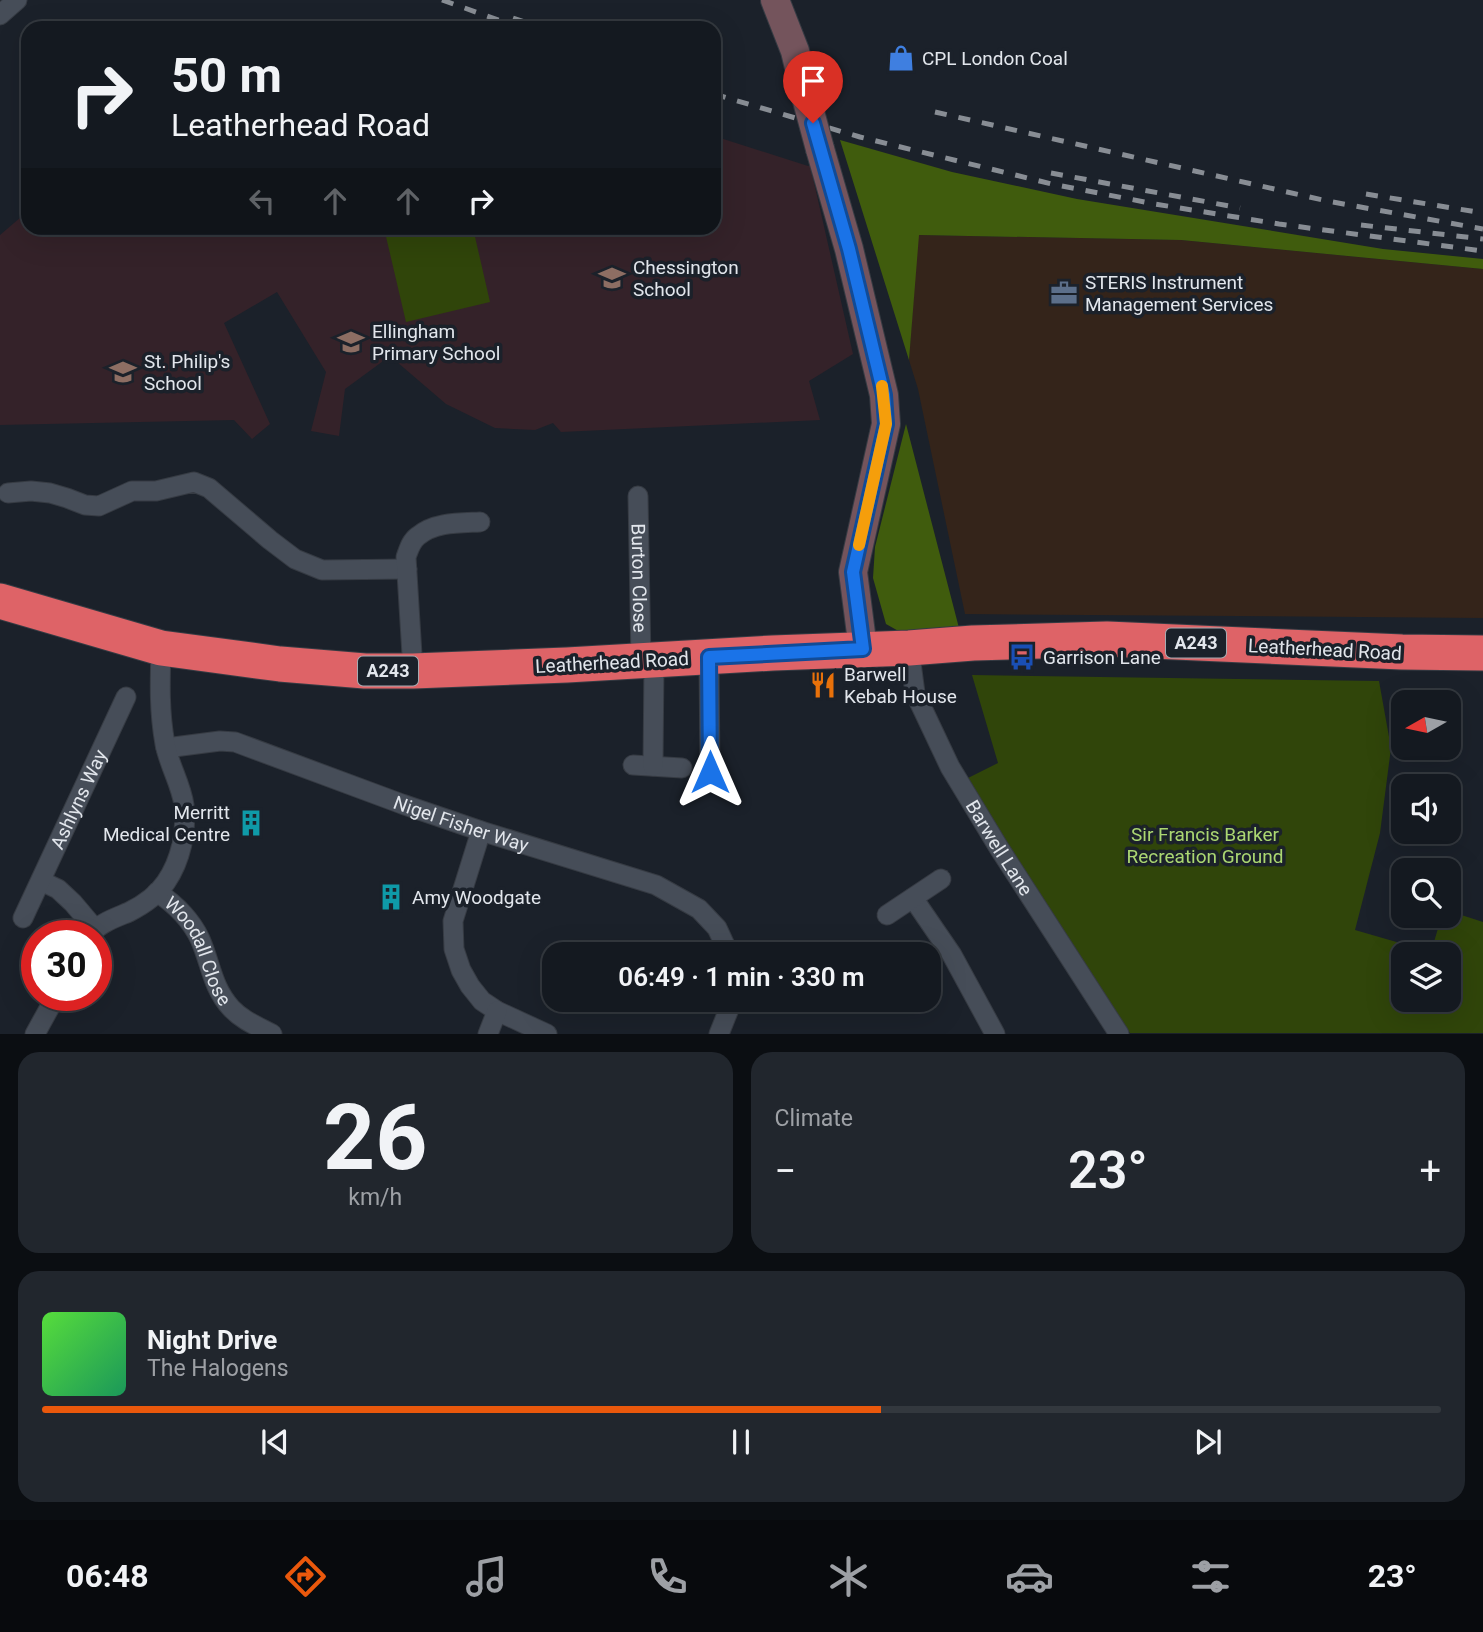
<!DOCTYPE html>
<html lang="en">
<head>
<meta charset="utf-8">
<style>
  :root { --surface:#141920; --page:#21262d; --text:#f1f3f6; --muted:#9da0a5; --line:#33383e; --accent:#ea580c }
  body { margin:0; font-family:Roboto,sans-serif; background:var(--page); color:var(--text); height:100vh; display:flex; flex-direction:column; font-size:26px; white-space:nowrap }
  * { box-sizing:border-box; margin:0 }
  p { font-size:23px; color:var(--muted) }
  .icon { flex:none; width:38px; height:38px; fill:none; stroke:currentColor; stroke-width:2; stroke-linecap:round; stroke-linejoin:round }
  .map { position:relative; height:1034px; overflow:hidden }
  .drawer { display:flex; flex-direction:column; gap:18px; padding:18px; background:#0b0e12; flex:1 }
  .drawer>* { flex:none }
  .guide { position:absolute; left:21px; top:21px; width:700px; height:214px; border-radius:21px; box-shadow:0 7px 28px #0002,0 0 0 2px var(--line); background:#141920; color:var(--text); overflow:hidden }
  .needle { width:46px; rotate:261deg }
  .buttons { position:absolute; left:1391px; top:690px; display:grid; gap:14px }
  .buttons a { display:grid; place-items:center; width:70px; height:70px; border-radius:14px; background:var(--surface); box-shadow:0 7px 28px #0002,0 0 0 2px var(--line); font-size:35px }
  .speed { position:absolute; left:21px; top:920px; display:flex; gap:14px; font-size:35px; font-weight:700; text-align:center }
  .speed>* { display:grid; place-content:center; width:91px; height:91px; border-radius:50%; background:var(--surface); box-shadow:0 7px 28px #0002,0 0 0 2px var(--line); line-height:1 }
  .speed .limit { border:10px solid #d22; background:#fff; color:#111 }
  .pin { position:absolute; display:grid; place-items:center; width:60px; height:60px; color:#fff; margin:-72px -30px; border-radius:50% 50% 50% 0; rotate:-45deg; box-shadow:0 0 7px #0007 }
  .pin .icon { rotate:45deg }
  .me { position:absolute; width:77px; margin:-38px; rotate:0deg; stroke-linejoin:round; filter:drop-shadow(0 0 5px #0008) }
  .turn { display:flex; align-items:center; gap:24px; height:147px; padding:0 35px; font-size:32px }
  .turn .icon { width:91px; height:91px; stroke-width:2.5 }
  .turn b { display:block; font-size:49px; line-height:60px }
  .lanes { display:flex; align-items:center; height:66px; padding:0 35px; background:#0003; justify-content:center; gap:35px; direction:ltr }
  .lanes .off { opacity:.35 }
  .big { font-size:52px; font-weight:600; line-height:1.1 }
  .drawer .tile { flex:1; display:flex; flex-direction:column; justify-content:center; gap:10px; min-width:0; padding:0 24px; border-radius:21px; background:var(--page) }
  .drawer .dial { align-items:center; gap:0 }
  .dial b { font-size:91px; line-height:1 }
  .song { display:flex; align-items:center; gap:21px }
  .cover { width:84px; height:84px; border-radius:10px; background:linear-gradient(135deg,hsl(110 70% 55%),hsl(150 70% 35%)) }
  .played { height:7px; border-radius:4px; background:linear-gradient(90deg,var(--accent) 60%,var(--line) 60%) }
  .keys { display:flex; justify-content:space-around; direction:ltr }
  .heat { display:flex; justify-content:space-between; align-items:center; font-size:38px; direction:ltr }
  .drawer .tiles { flex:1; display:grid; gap:18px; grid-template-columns:1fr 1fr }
  .tile:last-child { grid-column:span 2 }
  .trip { position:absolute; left:542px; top:942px; width:399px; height:70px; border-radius:21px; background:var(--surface); box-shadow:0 7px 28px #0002,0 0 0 2px var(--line); font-weight:600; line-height:70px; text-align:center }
  .tabs { display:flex; height:112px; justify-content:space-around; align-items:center; background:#080a0d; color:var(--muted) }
  .tabs .icon { width:49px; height:49px }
  .tabs .current { color:var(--accent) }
  .tabs b { font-size:32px; color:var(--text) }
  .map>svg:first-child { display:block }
  .commercial { fill:#34241a }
  .education { fill:#342229 }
  .green { fill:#30450a; fill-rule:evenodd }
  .forest { fill:#405c0d }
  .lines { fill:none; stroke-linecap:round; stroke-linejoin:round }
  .street-casing { stroke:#363b43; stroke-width:21 }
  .secondary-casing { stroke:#363b43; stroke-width:30 }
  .highway-casing { stroke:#363b43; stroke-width:37 }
  .street { stroke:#464d58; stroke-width:19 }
  .secondary { stroke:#74545c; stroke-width:28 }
  .highway { stroke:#de6367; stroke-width:35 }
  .rail { stroke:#888d94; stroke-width:5; stroke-dasharray:12 12; stroke-linecap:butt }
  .secondary-bridge-casing { stroke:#363b43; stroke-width:30; stroke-linecap:butt }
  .secondary-bridge { stroke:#74545c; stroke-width:28 }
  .route-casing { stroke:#114b97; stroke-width:18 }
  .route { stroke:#1a73e8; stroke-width:12 }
  .slow { stroke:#f59e0b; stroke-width:12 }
  .labels { text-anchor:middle; stroke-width:7; stroke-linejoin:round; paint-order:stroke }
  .shield { fill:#1b212a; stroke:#a6abb2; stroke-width:2 }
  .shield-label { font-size:18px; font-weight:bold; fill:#e2e6ec }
  .poi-label { font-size:19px; fill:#e2e6ec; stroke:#1b212a; text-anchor:start }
  .street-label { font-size:19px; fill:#e2e6ec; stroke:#1b212a }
  .park-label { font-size:19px; fill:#abd772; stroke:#1b212a }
</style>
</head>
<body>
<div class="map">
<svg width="1483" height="1034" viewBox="0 0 1483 1034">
  <rect width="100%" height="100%" fill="#1b212a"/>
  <path class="commercial" d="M918 235 1181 240 1483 269V618L965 614 918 389 909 360Z"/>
  <path class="education" d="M714 136 808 166 810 165 853 354 809 381 820 420 561 432 553 423 535 430 495 428 446 404 390 356 345 389 339 436 311 431 326 372 277 292 224 323 270 424 252 439 234 420 0 425V235L28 211V228H714Z"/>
  <path class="green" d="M384 228H473L490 302 406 322Z
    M972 675 1379 681 1391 748 1380 833 1355 930 1431 952 1442 915H1449V911L1483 922V1033H1130L1026 874 968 778 998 763ZM1404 954H1449V999H1404Z"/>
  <path class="forest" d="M840 140 952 172 1077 199 1383 249 1483 259V269L1181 240 919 235 909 360Z
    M906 424 959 628 902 633 886 624 873 578 875 547Z"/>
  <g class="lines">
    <g class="street-casing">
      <g id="street">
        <path d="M0 15 17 0"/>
        <path d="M8 493 31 491 50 493 67 498 85 505 99 506 132 491H156L194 482 209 488 270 540 295 559 322 570 407 569"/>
        <path id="s1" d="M638 496 641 661"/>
        <path id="s2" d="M909 648 915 693 950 767 999 848 1119 1034"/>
        <path d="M709 658 710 772"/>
        <path d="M413 671 406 557C409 549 411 541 418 536 435 522 459 523 480 522"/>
        <path id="s3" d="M166 748 220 741 235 742 402 804 481 831 656 885 699 909 717 928 729 954"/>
        <path d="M633 765 682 768"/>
        <path d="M653 766 654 661"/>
        <path d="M481 831 453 921 454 949 461 970 470 986 482 1001 497 1011 547 1034"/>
        <path d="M41 881 58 889 73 903 95 929"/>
        <path id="s4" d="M157 892C175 904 191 920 200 939 211 964 212 987 231 1008 242 1020 257 1026 272 1034"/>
        <path d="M913 898 952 955 995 1034"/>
        <path d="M887 915 941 879"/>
        <path id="s5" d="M23 918 126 697"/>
        <path d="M89 936C99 923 115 918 129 912 143 905 158 894 166 882 181 860 187 831 184 805 181 784 169 765 165 744 159 711 160 682 161 648"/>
        <path d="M35 1034 56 996"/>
        <path d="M488 1034 497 1011"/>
        <path d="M719 1034 729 1009 731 999"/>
      </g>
    </g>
    <g class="secondary-casing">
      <path id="secondary" d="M775 0 795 51 806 97
        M820 149 849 249 884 395 886 424 853 572 863 649"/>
    </g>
    <g class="highway-casing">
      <path id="highway" d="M0 601 161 648 280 664 365 671H413L567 665 773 653 909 648 973 643 1107 639 1402 652 1483 653"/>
    </g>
    <use href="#street" class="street"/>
    <use href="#secondary" class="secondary"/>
    <use href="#highway" class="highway"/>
    <path class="rail" d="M442 0 521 28
      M513 18 542 28
      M714 94 860 137 1052 184 1155 204 1279 224 1483 251
      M935 112 1327 201 1483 229
      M1051 173 1240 208
      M1366 194 1483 213
      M1361 225 1483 239"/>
    <g class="secondary-bridge-casing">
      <path id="secondary-bridge" d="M806 97 820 149"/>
    </g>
    <use href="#secondary-bridge" class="secondary-bridge"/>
  </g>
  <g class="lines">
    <g class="route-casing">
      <path id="route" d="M710 772 709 657 863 649 853 572 886 424 884 395 849 249 813 123"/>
    </g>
    <use href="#route" class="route"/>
    <path class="slow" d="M859 545 886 424 882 386"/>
  </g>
  <defs>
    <g id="shop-bare" transform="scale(2.1)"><path d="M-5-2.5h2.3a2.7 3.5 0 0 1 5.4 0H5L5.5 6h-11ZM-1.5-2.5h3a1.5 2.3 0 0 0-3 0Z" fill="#3f7fe0" stroke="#1b212a" stroke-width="2.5" paint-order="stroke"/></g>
    <g id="school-bare" transform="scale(2.1)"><path d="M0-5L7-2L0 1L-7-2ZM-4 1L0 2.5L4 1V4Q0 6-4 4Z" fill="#8d6e63" stroke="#1b212a" stroke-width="2.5" paint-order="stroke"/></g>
    <g id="office-bare" transform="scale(2.1)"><path d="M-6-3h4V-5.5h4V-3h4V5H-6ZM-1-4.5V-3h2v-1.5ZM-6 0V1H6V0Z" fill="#5c6f8a" stroke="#1b212a" stroke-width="2.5" paint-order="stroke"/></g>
    <g id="bus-bare" transform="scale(2.1)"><path d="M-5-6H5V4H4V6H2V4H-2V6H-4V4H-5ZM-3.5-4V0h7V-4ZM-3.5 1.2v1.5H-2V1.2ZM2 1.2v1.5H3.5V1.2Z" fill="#1a4fb4" stroke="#1b212a" stroke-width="2.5" paint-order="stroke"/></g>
    <g id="restaurant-bare" transform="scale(2.1)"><path d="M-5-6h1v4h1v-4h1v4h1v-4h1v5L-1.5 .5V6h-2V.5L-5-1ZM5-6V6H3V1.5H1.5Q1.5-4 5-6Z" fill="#e8710a" stroke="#1b212a" stroke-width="2.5" paint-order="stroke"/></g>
    <g id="building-bare" transform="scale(2.1)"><path d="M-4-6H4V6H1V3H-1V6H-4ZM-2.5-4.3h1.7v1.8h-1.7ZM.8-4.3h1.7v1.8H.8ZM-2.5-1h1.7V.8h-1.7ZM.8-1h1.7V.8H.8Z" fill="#0f9aa8" stroke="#1b212a" stroke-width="2.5" paint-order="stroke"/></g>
  </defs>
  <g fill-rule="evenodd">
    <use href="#shop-bare" x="901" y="58"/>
    <use href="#school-bare" x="612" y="278"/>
    <use href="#office-bare" x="1064" y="293"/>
    <use href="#school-bare" x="351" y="342"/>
    <use href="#school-bare" x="123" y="372"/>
    <use href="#bus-bare" x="1022" y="657"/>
    <use href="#restaurant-bare" x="823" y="685"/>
    <use href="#building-bare" x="251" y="823"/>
    <use href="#building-bare" x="391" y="897"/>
  </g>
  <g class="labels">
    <g class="shield">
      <rect x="1166" y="628.5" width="60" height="29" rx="5"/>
      <rect x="358" y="656.5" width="60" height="29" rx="5"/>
    </g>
    <g class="shield-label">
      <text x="1196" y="649">A243</text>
      <text x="388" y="677">A243</text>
    </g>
    <g class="poi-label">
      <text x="922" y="65">CPL London Coal</text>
      <text x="633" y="274">Chessington<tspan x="633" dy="22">School</tspan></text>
      <text x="1085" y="289">STERIS Instrument<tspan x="1085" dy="22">Management Services</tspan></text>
      <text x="372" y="338">Ellingham<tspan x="372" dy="22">Primary School</tspan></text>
      <text x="144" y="368">St. Philip's<tspan x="144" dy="22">School</tspan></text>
      <text x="1043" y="664">Garrison Lane</text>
      <text x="844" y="681">Barwell<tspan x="844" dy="22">Kebab House</tspan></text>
      <text x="230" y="819" text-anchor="end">Merritt<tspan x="230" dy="22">Medical Centre</tspan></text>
      <text x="412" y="904">Amy Woodgate</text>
    </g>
    <g class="street-label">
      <text dy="7" stroke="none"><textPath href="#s1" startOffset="82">Burton Close</textPath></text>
      <text transform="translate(1325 649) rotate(3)" y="7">Leatherhead Road</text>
      <text transform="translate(612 662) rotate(-3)" y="7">Leatherhead Road</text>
      <text dy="7" stroke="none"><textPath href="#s5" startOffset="131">Ashlyns Way</textPath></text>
      <text dy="7" stroke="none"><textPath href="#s3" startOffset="310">Nigel Fisher Way</textPath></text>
      <text dy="7" stroke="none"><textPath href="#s2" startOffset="222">Barwell Lane</textPath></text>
      <text dy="7" stroke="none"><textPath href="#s4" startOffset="74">Woodall Close</textPath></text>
    </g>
    <g class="park-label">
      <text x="1205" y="841">Sir Francis Barker<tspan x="1205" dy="22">Recreation Ground</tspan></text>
    </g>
  </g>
</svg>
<div class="buttons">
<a><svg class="needle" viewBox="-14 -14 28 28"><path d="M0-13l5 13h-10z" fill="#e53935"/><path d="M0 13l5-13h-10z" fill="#9da0a5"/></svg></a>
<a><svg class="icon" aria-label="sound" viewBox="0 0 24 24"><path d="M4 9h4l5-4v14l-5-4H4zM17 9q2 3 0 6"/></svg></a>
<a><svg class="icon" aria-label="search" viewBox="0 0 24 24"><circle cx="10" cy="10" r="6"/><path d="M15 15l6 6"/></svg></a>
<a><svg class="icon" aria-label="layers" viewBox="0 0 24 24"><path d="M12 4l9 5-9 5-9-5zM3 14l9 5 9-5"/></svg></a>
</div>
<div class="speed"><div class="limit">30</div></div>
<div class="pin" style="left:813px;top:123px;background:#d93025"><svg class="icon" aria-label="arrive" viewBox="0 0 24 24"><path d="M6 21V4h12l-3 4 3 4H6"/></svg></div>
<svg class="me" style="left:710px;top:772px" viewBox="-20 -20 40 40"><path d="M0-17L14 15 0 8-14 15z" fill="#1a73e8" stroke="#fff" stroke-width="4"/></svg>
<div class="trip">06:49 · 1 min · 330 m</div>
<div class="guide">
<div class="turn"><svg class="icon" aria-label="right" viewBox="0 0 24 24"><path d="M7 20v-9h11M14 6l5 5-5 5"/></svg><div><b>50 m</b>Leatherhead Road</div></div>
<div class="lanes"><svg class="icon off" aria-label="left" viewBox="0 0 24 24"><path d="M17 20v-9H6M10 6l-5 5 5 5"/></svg><svg class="icon off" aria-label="ahead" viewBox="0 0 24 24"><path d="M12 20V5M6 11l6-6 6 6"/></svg><svg class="icon off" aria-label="ahead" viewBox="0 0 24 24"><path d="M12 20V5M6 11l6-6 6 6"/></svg><svg class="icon" aria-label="right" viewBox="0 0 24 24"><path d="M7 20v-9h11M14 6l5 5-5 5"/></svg></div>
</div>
</div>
<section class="drawer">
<div class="tiles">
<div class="tile dial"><b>26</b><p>km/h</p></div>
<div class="tile"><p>Climate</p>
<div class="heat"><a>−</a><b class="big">23°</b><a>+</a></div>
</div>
<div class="tile">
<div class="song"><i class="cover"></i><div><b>Night Drive</b><p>The Halogens</p></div></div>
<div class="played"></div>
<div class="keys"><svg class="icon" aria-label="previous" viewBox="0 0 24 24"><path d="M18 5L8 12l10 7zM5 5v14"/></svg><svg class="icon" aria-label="pause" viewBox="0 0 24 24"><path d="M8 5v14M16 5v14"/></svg><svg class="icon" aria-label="next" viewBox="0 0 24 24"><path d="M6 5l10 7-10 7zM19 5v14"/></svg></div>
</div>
</div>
</section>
<nav class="tabs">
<b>06:48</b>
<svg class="icon current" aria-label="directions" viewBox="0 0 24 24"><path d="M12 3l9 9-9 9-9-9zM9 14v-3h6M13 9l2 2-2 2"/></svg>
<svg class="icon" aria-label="music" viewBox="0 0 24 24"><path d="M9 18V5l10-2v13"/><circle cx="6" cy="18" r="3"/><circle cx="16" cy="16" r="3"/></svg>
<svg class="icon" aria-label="phone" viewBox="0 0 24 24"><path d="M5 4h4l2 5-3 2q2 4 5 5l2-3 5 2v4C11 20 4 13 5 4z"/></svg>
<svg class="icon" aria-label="climate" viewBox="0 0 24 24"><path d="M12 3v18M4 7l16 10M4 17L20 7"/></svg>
<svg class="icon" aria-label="car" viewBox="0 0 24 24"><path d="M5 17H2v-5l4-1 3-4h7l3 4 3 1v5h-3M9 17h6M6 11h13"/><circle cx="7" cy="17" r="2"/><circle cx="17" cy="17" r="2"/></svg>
<svg class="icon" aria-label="filters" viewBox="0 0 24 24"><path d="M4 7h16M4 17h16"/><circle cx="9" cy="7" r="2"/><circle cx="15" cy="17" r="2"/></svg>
<b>23°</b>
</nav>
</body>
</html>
